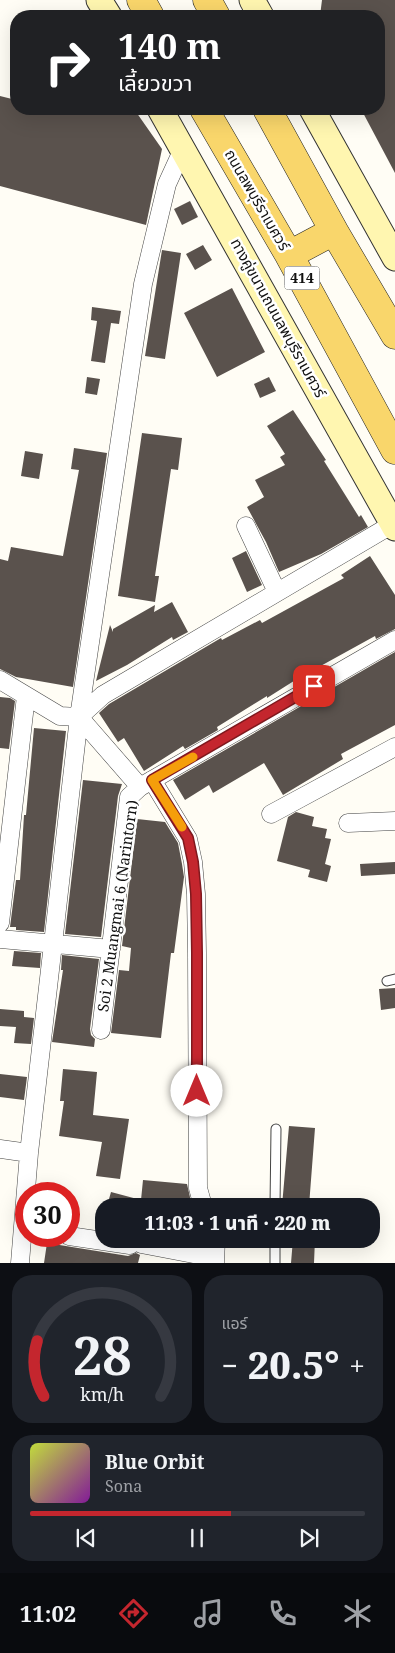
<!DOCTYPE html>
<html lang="th">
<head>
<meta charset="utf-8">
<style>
  :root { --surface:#171b24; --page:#20242c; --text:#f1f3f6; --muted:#9ea1a6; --line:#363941; --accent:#c4262e }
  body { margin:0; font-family:"Noto Serif","Noto Sans Thai",serif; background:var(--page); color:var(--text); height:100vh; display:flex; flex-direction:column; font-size:19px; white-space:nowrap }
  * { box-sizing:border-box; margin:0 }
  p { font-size:16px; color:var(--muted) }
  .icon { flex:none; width:28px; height:28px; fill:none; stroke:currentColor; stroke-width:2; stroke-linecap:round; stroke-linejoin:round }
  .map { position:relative; height:1263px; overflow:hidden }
  .drawer { display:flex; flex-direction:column; gap:12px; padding:12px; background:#0d0f14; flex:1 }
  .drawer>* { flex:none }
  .hud { position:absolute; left:10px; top:10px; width:375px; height:105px; border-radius:20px; box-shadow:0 5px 20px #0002; background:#202124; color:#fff; overflow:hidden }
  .speed { position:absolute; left:15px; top:1182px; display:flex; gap:10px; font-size:25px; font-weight:700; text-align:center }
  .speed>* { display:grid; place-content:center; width:65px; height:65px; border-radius:50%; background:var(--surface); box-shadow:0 5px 20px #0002; line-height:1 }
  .speed .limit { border:8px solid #d22; background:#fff; color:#111 }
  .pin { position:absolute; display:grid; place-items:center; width:42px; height:42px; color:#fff; margin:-21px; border-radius:10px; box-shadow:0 2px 8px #0006 }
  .me { position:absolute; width:55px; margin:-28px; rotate:0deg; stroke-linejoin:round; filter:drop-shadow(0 0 4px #0008) }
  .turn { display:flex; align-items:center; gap:18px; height:105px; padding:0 25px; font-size:22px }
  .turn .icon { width:65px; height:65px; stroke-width:2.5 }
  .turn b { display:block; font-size:35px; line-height:42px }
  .big { font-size:38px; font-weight:800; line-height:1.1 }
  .drawer .card { flex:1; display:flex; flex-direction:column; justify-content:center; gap:8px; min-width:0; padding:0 18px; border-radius:20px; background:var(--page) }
  .drawer .dial { align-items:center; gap:0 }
  .dial svg { height:130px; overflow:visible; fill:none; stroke:var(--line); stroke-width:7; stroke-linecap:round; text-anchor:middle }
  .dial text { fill:var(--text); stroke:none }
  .song { display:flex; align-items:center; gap:15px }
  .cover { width:60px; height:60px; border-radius:8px; background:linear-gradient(135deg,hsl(70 70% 55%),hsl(290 70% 35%)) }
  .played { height:5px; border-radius:2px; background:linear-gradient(90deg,var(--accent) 60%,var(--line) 60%) }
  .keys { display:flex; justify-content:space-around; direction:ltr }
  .heat { display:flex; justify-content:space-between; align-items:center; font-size:28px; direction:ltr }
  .drawer .tiles { flex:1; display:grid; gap:12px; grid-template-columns:1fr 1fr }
  .card:last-child { grid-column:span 2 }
  .trip { position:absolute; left:95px; top:1198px; width:285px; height:50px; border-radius:20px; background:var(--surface); box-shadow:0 5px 20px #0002; font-weight:800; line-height:50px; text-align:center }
  .dock { display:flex; height:80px; justify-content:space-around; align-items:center; background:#090b0e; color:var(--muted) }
  .dock .icon { width:35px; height:35px }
  .dock .on { color:var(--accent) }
  .dock b { font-size:22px; color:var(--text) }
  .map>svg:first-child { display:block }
  .building { fill:#5a524d }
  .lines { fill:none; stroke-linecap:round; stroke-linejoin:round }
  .lane-casing { stroke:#444; stroke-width:11 }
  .street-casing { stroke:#444; stroke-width:19 }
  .secondary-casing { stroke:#333; stroke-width:27 }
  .primary-casing { stroke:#222; stroke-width:29 }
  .lane { stroke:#fff; stroke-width:9 }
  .street { stroke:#fff; stroke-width:18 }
  .secondary { stroke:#fff6b0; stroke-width:25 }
  .primary { stroke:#f9d66b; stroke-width:28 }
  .route-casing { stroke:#7f191e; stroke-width:12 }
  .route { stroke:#c4262e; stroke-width:9 }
  .slow { stroke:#f59e0b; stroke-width:9 }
  .labels { text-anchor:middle; stroke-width:5; stroke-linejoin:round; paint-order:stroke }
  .shield { fill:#fff; stroke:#585858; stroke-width:1 }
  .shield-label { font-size:14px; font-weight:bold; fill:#111 }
  .street-label { font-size:15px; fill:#111; stroke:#fff }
</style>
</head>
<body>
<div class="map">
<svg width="395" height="1263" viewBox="0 0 395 1263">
  <rect width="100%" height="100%" fill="#fffdf5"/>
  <path class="building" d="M322 0H395V173L361 109H379V16H320Z
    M0 96 16 100V109H134L162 149 146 225 0 186Z
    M190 201 198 217 182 225 174 209Z
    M203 245 212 260 195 270 186 254Z
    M162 250 181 253 165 359 145 356Z
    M232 288 265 352 217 377 184 313Z
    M92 307 121 311 119 324 111 323 105 363 91 361 97 321 91 320Z
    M87 377 100 379 97 395 85 393Z
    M269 377 276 391 260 398 254 384Z
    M293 410 326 460 324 461 359 517 361 515 368 527 321 554 279 572 266 542 247 507 264 497 255 480 285 465 280 457 285 454 267 426Z
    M142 433 182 438 178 470 171 469 155 576H159L155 602 118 596Z
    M74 448 107 453 73 687 16 677 0 669V559L8 561 11 547 63 556 79 470 71 469Z
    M25 451 43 454 39 479 21 476Z
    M246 551 262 585 247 592 232 558Z
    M370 556 395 595V629L376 639 375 636 297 679 267 698V696L217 727 218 730 185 749 183 746 144 771 124 738 118 742 99 713 109 704 221 638 222 640 260 620 262 623 344 578 341 575Z
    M172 602 188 632 173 640 172 637 127 665 96 681 110 625 113 632V629L155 605 154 612Z
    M395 652V725L341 754 343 759 283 795 264 763 213 793 209 785 185 800 173 780Z
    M0 697 10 698 15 701 9 749 0 748Z
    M34 728 66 731 44 932 16 930V927H10L16 880H20L24 815H26Z
    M83 780 122 784 118 796 101 937 65 934Z
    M296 812 314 817 312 826 327 829 325 838 331 839 325 864 331 866 327 882 308 877 310 870 277 861 288 817Z
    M137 819 165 822 178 843 182 864 184 877 174 953H171L161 1038 111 1033 119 970 129 971 131 948 122 946Z
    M395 862V874L361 876 360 864Z
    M14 951 41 953 40 968 12 966Z
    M62 955 99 959 90 1029 91 1035 95 1039 94 1047 52 1042 63 970H61Z
    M395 988V1008L381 1010 379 989Z
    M0 1009 24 1011V1017L34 1018 31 1044 14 1043 16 1027 0 1026Z
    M63 1069 97 1072 93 1115 129 1119 120 1179 96 1176 102 1142 59 1136 64 1101H60Z
    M0 1074 27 1077 24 1100 0 1097Z
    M289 1126 315 1128 309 1206H282Z
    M143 1180 187 1184 192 1206H107L111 1192 141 1200Z
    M293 1239H315L314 1263H291Z
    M47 1243 128 1256 136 1253 140 1255 138 1263H44Z"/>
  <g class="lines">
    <g class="lane-casing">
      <path id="lane" d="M387 981 395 979
        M275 1206 276 1129
        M275 1263V1239"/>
    </g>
    <g class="street-casing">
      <path id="street" d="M246 526 277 592
        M0 680 60 716 79 717 103 695 393 524
        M79 717 140 787
        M152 780 188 839 193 862 196 894 197 953 198 1188 203 1206
        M271 814 395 747
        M348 823 395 821
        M0 923 26 696
        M0 939 111 949
        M101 1030 129 797 140 787 395 640
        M0 1149 29 1153
        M69 1236 130 1245
        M141 1244 215 1258
        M20 1263 29 1153 79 717 143 284 167 184 183 149
        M215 1263 216 1239"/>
    </g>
    <g class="secondary-casing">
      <path id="secondary" d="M99 0 109 16
        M252 0 261 16
        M160 109 395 528
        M312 109 395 258"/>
    </g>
    <g class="primary-casing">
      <path id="primary" d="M141 0 150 16
        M207 0 216 16
        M204 109 289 255 395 450
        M267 109 334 231 395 335
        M289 255 334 231"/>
    </g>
    <use href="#lane" class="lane"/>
    <use href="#street" class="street"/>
    <use href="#secondary" class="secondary"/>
    <use href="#primary" class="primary"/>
  </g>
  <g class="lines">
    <g class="route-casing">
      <path id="route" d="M197 1091V953L196 894 193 862 188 838 152 780 314 686"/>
    </g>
    <use href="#route" class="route"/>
    <path class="slow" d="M182 827 152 780 193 757"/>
  </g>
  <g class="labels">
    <rect class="shield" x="284.5" y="266.5" width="35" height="23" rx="4"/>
    <g class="shield-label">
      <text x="302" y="283">414</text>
    </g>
    <g class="street-label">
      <text transform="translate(257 200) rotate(60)" y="5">ถนนลพบุรีราเมศวร์</text>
      <text transform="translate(278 318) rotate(61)" y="5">ทางคู่ขนานถนนลพบุรีราเมศวร์</text>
      <text transform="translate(118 906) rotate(-82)" y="5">Soi 2 Muangmai 6 (Narintorn)</text>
    </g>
  </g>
</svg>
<div class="speed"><div class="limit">30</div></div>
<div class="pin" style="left:314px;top:686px;background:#d93025"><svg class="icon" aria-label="arrive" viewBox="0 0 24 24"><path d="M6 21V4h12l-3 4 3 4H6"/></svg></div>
<svg class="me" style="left:197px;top:1091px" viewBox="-20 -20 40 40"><circle r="19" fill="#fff"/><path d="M0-13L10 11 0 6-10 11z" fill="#c4262e"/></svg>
<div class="trip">11:03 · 1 นาที · 220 m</div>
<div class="hud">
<div class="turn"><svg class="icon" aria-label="right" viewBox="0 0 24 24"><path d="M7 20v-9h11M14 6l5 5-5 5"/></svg><div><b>140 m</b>เลี้ยวขวา</div></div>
</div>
</div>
<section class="drawer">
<div class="tiles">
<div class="card dial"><svg viewBox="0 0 100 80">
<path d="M14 69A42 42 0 1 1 86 69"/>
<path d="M14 69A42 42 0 0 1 10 35" stroke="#c4262e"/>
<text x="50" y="56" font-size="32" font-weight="700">28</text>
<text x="50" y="72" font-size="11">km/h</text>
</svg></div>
<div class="card"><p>แอร์</p>
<div class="heat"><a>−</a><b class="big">20.5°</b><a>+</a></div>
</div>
<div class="card">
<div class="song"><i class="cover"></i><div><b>Blue Orbit</b><p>Sona</p></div></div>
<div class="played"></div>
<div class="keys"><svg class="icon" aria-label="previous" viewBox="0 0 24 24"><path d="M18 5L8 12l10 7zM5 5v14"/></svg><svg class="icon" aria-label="pause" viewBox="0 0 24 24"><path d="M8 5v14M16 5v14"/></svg><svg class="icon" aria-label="next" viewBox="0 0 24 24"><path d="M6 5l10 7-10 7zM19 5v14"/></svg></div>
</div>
</div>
</section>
<nav class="dock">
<b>11:02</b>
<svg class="icon on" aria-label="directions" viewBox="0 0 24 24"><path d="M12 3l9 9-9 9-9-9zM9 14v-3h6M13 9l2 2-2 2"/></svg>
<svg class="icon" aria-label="music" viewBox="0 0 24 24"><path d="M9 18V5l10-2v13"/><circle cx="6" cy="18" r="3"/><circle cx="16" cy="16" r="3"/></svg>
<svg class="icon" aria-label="phone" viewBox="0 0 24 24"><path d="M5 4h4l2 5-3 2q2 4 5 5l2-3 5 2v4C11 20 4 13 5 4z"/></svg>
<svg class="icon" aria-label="climate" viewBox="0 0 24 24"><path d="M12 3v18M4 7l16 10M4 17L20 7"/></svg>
</nav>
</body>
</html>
